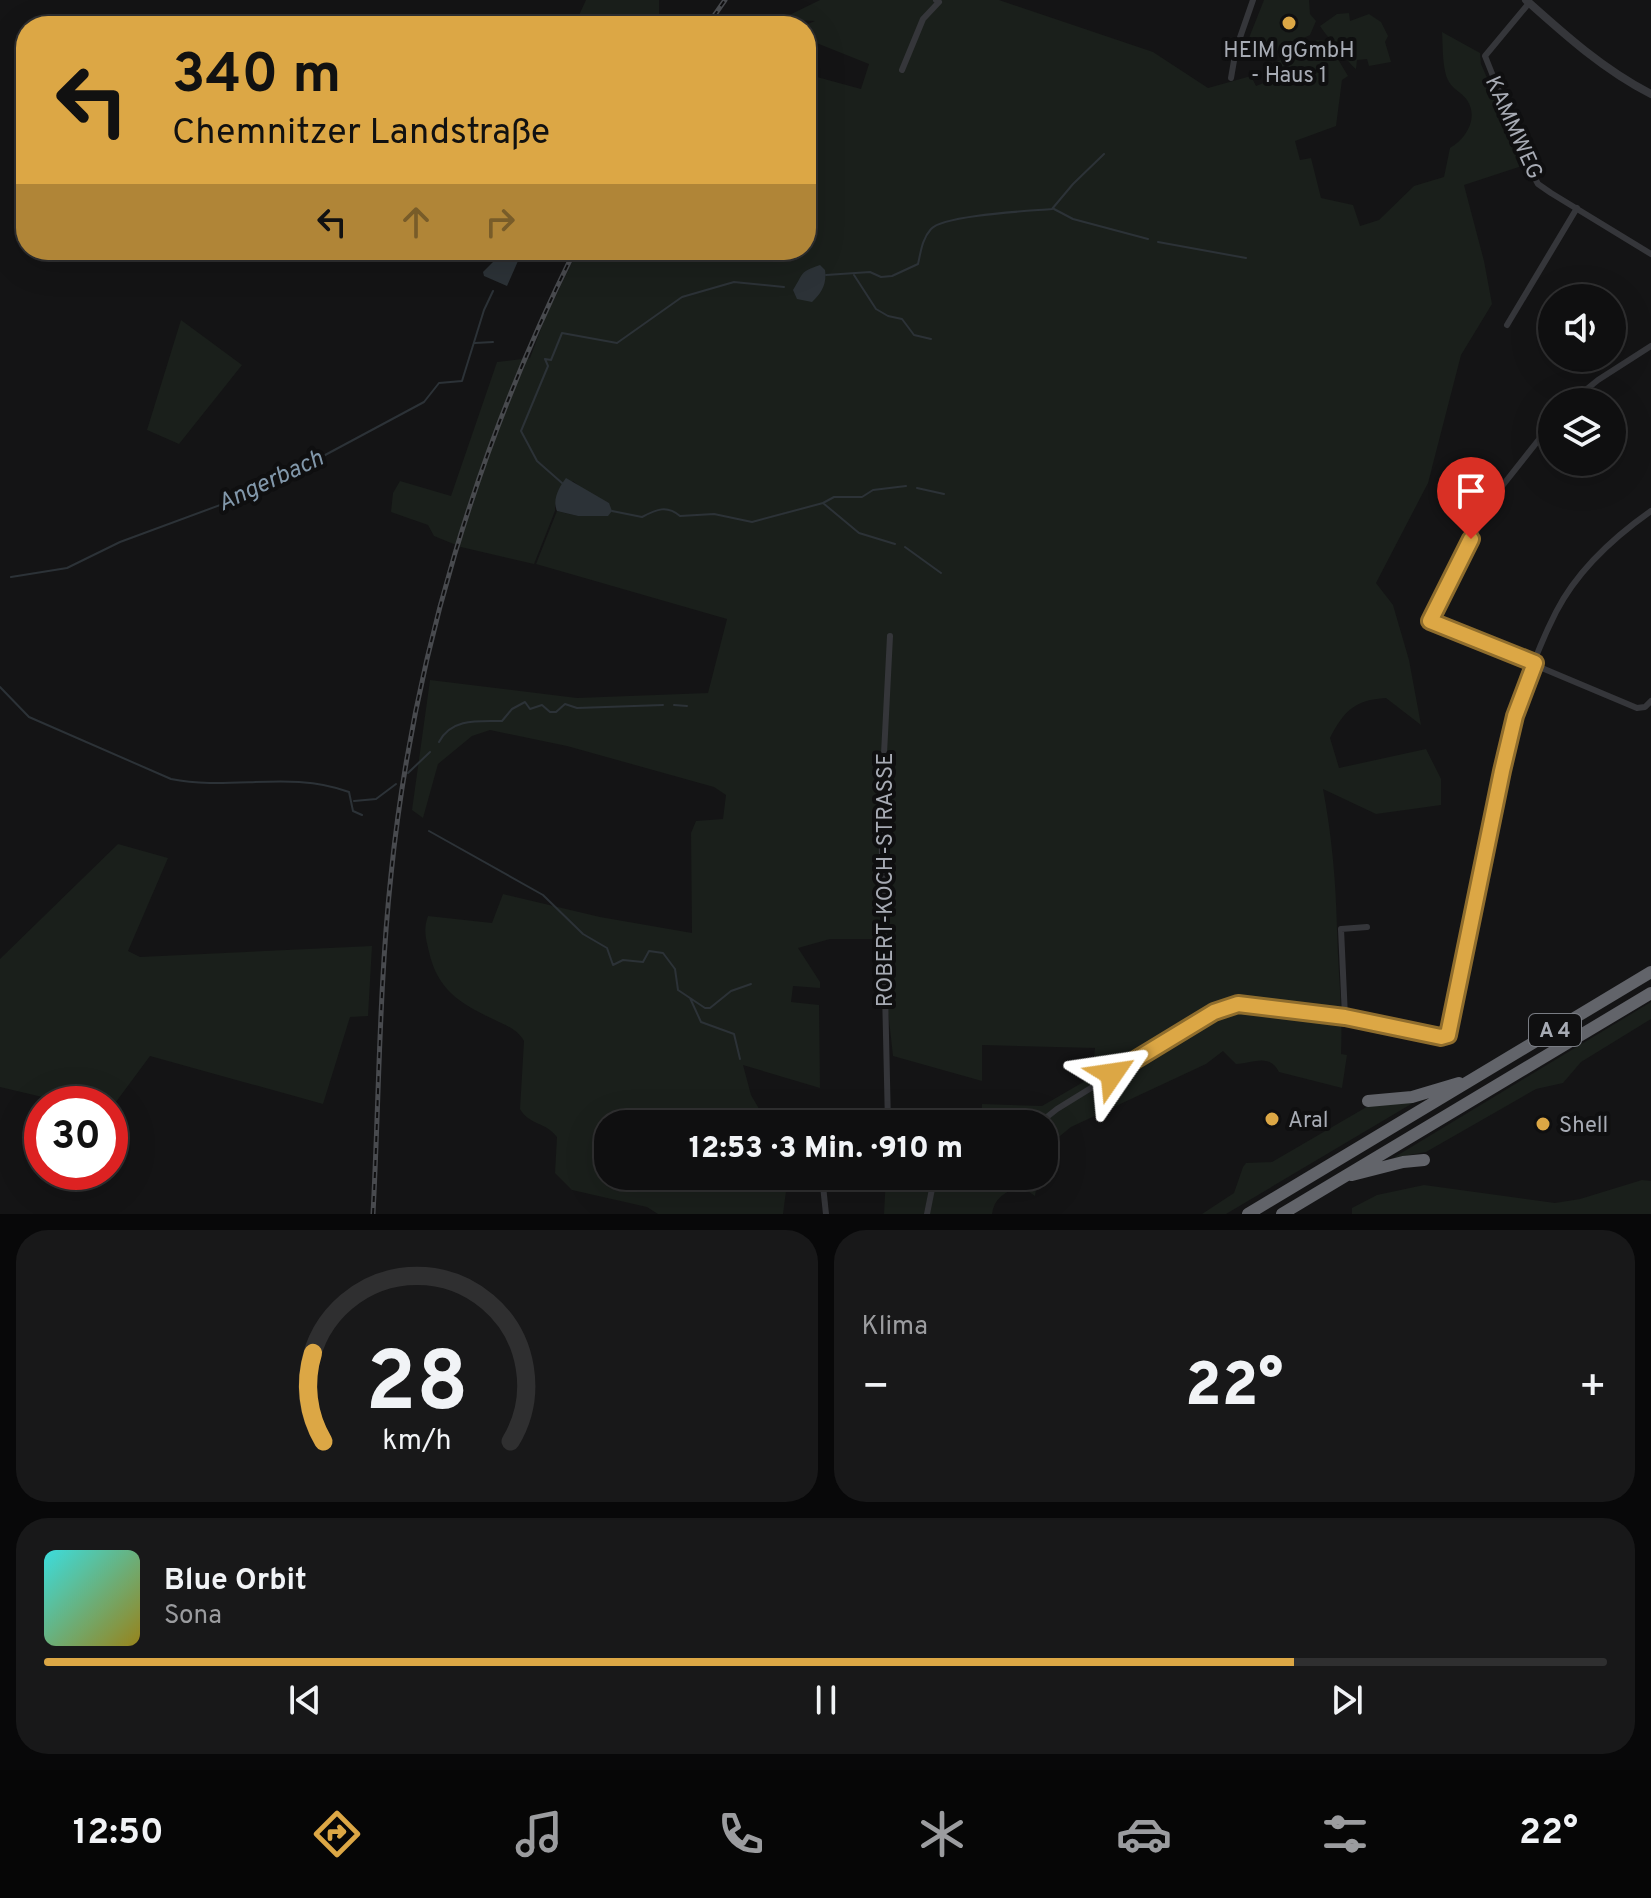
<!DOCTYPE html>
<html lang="de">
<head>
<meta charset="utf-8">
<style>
  :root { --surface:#0f0f10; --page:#181819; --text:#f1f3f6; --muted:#9b9c9f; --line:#2f2f30; --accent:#dca745 }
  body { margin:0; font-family:Overpass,sans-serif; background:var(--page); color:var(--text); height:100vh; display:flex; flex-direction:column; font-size:30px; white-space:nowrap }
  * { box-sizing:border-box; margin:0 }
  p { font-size:26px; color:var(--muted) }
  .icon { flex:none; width:44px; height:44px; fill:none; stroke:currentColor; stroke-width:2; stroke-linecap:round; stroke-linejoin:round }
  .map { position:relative; height:1214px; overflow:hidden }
  .panel { display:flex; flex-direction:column; gap:16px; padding:16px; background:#080809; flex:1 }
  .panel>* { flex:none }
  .banner { position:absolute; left:16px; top:16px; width:800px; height:244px; border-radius:32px; box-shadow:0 8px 32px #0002,0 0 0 2px var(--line); background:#dca745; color:#111; overflow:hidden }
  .fabs { position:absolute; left:1538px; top:284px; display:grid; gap:16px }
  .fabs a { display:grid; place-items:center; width:88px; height:88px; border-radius:50%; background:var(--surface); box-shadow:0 8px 32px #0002,0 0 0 2px var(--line); font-size:40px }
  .speed { position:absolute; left:24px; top:1086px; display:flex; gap:16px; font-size:40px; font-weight:700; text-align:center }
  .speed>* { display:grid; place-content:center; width:104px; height:104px; border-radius:50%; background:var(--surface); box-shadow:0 8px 32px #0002,0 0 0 2px var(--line); line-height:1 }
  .speed .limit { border:12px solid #d22; background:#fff; color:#111 }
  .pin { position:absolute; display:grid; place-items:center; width:68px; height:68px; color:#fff; margin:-82px -34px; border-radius:50% 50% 50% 0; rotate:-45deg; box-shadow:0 0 8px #0007 }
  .pin .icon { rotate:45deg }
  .me { position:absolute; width:88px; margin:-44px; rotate:58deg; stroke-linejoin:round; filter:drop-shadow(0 0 6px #0008) }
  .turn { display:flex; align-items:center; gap:28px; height:168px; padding:0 24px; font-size:36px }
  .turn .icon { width:104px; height:104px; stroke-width:2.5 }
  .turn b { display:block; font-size:56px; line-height:68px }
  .lanes { display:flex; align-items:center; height:76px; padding:0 24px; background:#0003; justify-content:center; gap:40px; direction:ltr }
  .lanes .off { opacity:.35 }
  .big { font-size:60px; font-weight:800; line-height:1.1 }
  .panel .widget { flex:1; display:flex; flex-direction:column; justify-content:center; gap:12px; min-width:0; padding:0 28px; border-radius:32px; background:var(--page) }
  .panel .dial { align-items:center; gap:0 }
  .dial svg { height:208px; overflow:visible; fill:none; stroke:var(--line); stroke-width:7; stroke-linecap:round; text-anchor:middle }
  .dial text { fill:var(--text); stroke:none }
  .song { display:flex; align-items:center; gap:24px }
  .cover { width:96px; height:96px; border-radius:12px; background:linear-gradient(135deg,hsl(180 70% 55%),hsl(50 70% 35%)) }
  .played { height:8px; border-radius:4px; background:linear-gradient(90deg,var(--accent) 80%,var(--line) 80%) }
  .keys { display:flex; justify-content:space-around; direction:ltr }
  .heat { display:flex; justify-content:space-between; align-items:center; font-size:44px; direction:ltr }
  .panel .tiles { flex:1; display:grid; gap:16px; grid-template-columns:1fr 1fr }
  .widget:last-child { grid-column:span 2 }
  .trip { position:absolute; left:594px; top:1110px; width:464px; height:80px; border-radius:32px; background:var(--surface); box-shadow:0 8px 32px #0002,0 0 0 2px var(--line); font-weight:800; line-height:80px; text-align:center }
  .tab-bar { display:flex; height:128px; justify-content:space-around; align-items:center; background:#060606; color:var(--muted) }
  .tab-bar .icon { width:56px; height:56px }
  .tab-bar .active { color:var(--accent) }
  .tab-bar b { font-size:36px; color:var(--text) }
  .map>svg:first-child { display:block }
  .green { fill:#1a1f1b }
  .water { fill:#2c3237 }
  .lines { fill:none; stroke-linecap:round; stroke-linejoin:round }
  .stream { stroke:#2c3237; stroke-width:2 }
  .minor { stroke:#35363a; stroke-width:6 }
  .tertiary { stroke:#35363a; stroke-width:8 }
  .motorway { stroke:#62646a; stroke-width:12 }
  .rail-casing { stroke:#484a4e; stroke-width:5 }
  .rail { stroke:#0f0f10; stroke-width:2; stroke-dasharray:6; stroke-linecap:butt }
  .route-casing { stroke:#8f6d2d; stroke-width:20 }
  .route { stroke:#dca745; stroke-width:14 }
  .poi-dot { fill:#dca745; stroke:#0f0f10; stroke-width:3 }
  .labels { text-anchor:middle; stroke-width:8; stroke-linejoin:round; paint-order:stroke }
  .shield { fill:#0f0f10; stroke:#797c83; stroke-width:2 }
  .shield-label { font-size:20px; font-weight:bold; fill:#a7abb4 }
  .poi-label { font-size:22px; fill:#a7abb4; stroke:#0f0f10; text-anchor:start }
  .street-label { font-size:22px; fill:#a7abb4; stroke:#0f0f10 }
  .water-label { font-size:24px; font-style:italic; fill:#8298ab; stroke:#0f0f10 }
</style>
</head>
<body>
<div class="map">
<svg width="1651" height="1214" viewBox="0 0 1651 1214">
  <rect width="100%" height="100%" fill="#141415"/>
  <path class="green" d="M586 0H659V26H574Z
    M820 0H999L1153 52 1208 88 1251 76 1256 86 1279 77 1275 63 1317 40 1327 41 1348 76 1342 80 1336 126 1295 141 1300 160 1311 158 1321 198 1353 205 1360 226 1379 220 1414 186 1444 177 1450 148C1466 139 1479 118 1467 100 1462 93 1453 89 1449 82 1442 70 1443 46 1442 32L1480 53 1481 64 1525 165 1464 185 1484 261 1492 304 1461 355 1428 483 1376 583 1393 605 1409 660 1421 725 1386 698C1354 700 1344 711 1330 738L1339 768 1426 749 1441 779V805L1376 814 1323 789C1332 836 1336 883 1337 930 1338 972 1343 1012 1341 1054L1347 1055 1342 1088 1279 1072C1269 1053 1254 1063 1236 1064L1223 1051 1206 1064 1071 1127 1044 1149V1124H981L982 1104 1042 1106 1092 1077 1095 1048 982 1045V1081L893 1056 880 939H830L798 948 820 982V988L793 986 791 1002 819 1005 820 1088 743 1065 751 1095 768 1124H608V1176H788L783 1214H658L647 1207 572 1190 555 1173 557 1137C546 1122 529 1125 520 1109L524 1041C517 1029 507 1026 495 1020 461 1004 438 991 429 952 426 939 423 930 428 916L492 923 503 894 600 917 692 933 691 833 696 821 723 819 726 795 714 787 567 746 490 730 472 736 438 764 423 818 412 810 430 680 577 698 708 693 727 619 536 564 557 511 578 516 609 503C603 501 577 486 573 481L555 506V511L534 564 461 547 434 536 428 525 391 512 393 493 400 481 451 496 497 362 530 358 545 318 578 250H806V74L861 89 869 64 814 42 806 72V26H803L815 21 797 20 789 26H767Z
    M1264 0H1309L1310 14 1316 21 1310 35 1255 61 1249 51 1243 53Z
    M1349 13 1350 21 1369 14 1381 22 1388 36 1385 42 1391 62 1369 66 1367 59 1357 60 1356 69C1351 66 1322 30 1320 26L1337 14Z
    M181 320 242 365 179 444 147 430Z
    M118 844 168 858 128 951 140 957 372 946 368 1016 350 1017 323 1104 150 1056 110 1110V1104H72L0 1087V959Z
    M1651 1002V1019L1581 1062 1563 1083 1536 1089 1426 1152 1393 1158Z
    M1423 1097 1226 1214H1202L1234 1193 1243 1167 1246 1163 1272 1162 1370 1105Z
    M886 1176H1038L1035 1196 1022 1187C1006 1190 994 1198 992 1214H884Z
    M1642 1180 1651 1181V1214H1352V1208L1377 1195 1424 1185 1555 1203 1580 1199Z"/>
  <path class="water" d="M505 253 518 261 507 286 484 276 483 272 501 254Z
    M820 265 825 270C827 283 822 293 812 302L797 299 793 290C804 273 799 272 820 265Z
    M566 478 609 503 612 511 608 516H578L557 511C552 500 559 487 566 478Z"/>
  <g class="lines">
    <path class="stream" d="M1054 209 1073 219 1148 239
      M1158 242 1246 258
      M826 275 870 272 881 277 892 276 918 264C921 251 922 239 931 229 943 215 1030 211 1052 209L1073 184 1104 154
      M854 275 876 309 888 316 902 319 914 335 931 339
      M475 343 493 342
      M562 483 537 461 521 431 548 366 545 359 551 360 562 333 617 343 682 297 734 282 784 287
      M917 488 944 494
      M823 503 834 497H862L873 490 906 486
      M612 511 642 517C657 509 667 505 680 516L714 514 752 522 823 503 859 533 895 544
      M905 547 941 573
      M11 577 67 568 120 542 258 491 424 402 439 383 462 381 484 310 493 291
      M0 687 29 717 171 779C230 791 291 770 349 792L353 811 362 815
      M674 705 687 706
      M439 742C451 718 479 721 502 721L512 709 525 702 530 709 542 705 550 712H556L565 704 577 708 663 705
      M408 773 430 752
      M354 801 376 799 396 784
      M429 831 543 895 583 934 607 948 613 965 623 960 643 962 649 951 663 953 675 969 678 990 690 998 701 1022 734 1034 740 1059
      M690 998 705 1008H710L731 991 751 984"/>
    <path class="minor" d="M1529 3 1485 56 1531 171 1538 184 1551 193 1651 254
      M902 70 923 19 939 2 936 0
      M1231 78 1236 49 1253 0
      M1507 325 1577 208
      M1571 402 1598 380 1651 346
      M1552 423 1495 495 1430 621 1637 708 1645 707 1651 701
      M1345 1017 1341 929 1367 927
      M818 1124 824 1120 835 1124
      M888 1124 881 813 890 636
      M1038 1124 1057 1109 1214 1012 1238 1004 1345 1017 1441 1037 1448 1035C1460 1006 1462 971 1469 940 1492 830 1504 714 1556 612 1577 571 1614 537 1651 511
      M822 1176 826 1214
      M924 1176 932 1189
      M927 1214 932 1189 978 1176"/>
    <path class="tertiary" d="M1526 0C1565 35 1604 70 1651 94"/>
    <path class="motorway" d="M1368 1101 1412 1097 1459 1083
      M1352 1175 1403 1162 1424 1160
      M1248 1214 1651 972
      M1282 1214 1651 993"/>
    <g class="rail-casing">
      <path id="rail" d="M707 26 725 0
        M373 1214C379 1101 379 987 391 875 413 657 478 445 575 250"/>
    </g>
    <use href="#rail" class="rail"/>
  </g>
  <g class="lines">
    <g class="route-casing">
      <path id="route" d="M1112 1074 1214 1012 1238 1004 1345 1017 1441 1037 1448 1035 1502 771 1515 716 1535 663 1430 621 1471 539"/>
    </g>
    <use href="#route" class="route"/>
  </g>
  <g class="poi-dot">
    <circle cx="1289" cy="23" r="8"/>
    <circle cx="1272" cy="1119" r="8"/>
    <circle cx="1543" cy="1124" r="8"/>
  </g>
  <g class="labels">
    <rect class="shield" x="1529" y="1014" width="52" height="32" rx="6"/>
    <g class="shield-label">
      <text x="1555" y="1037">A 4</text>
    </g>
    <g class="poi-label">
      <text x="1289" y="57" text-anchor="middle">HEIM gGmbH<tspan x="1289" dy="25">- Haus 1</tspan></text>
      <text x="1288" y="1127">Aral</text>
      <text x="1559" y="1132">Shell</text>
    </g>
    <g class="street-label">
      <text transform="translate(1515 127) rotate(66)" y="8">KAMMWEG</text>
      <text transform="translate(884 880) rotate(-90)" y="8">ROBERT-KOCH-STRASSE</text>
    </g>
    <g class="water-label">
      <text transform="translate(270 480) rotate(-25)" y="8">Angerbach</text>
    </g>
  </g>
</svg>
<div class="fabs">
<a><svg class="icon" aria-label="sound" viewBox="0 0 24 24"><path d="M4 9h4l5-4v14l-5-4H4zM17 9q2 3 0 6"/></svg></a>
<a><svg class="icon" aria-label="layers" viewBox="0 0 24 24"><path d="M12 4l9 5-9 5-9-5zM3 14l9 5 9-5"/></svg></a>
</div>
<div class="speed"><div class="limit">30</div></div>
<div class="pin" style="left:1471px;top:539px;background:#d93025"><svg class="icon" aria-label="arrive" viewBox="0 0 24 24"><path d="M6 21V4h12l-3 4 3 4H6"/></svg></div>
<svg class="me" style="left:1112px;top:1074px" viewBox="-20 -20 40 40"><path d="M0-17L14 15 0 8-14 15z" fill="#dca745" stroke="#fff" stroke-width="4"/></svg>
<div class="trip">12:53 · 3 Min. · 910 m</div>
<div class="banner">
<div class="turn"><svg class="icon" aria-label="left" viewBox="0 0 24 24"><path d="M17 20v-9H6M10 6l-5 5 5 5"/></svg><div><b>340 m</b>Chemnitzer Landstraße</div></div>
<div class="lanes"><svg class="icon" aria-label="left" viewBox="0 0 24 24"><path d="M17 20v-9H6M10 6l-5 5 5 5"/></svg><svg class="icon off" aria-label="ahead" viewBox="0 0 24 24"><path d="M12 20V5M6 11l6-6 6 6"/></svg><svg class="icon off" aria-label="right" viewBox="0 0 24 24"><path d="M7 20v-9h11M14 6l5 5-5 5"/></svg></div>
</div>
</div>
<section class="panel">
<div class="tiles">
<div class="widget dial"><svg viewBox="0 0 100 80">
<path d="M14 69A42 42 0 1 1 86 69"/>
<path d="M14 69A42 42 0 0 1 10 35" stroke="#dca745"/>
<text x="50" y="56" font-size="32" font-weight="700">28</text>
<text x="50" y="72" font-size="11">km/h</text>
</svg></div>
<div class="widget"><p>Klima</p>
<div class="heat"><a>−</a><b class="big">22°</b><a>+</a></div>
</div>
<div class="widget">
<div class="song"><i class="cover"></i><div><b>Blue Orbit</b><p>Sona</p></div></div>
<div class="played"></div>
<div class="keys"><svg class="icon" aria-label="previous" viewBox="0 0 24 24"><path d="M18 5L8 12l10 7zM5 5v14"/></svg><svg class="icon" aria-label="pause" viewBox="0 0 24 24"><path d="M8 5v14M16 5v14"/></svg><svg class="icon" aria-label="next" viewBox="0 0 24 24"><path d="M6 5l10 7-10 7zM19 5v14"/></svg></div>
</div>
</div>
</section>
<nav class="tab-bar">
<b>12:50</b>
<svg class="icon active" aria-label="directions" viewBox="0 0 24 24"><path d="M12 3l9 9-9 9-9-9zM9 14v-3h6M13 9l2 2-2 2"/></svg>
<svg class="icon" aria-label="music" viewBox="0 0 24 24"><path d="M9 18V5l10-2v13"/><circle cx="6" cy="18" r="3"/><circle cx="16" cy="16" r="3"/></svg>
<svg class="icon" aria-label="phone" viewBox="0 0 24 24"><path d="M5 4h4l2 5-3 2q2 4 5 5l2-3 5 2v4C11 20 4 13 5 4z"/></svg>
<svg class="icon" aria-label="climate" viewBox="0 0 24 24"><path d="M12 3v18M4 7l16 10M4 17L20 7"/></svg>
<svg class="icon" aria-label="car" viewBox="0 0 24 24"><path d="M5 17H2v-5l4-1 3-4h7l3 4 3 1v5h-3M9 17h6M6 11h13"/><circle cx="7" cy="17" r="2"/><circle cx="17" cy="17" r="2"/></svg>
<svg class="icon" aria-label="filters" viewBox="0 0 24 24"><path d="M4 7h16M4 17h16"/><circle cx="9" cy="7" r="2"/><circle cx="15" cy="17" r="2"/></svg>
<b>22°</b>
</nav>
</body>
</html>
